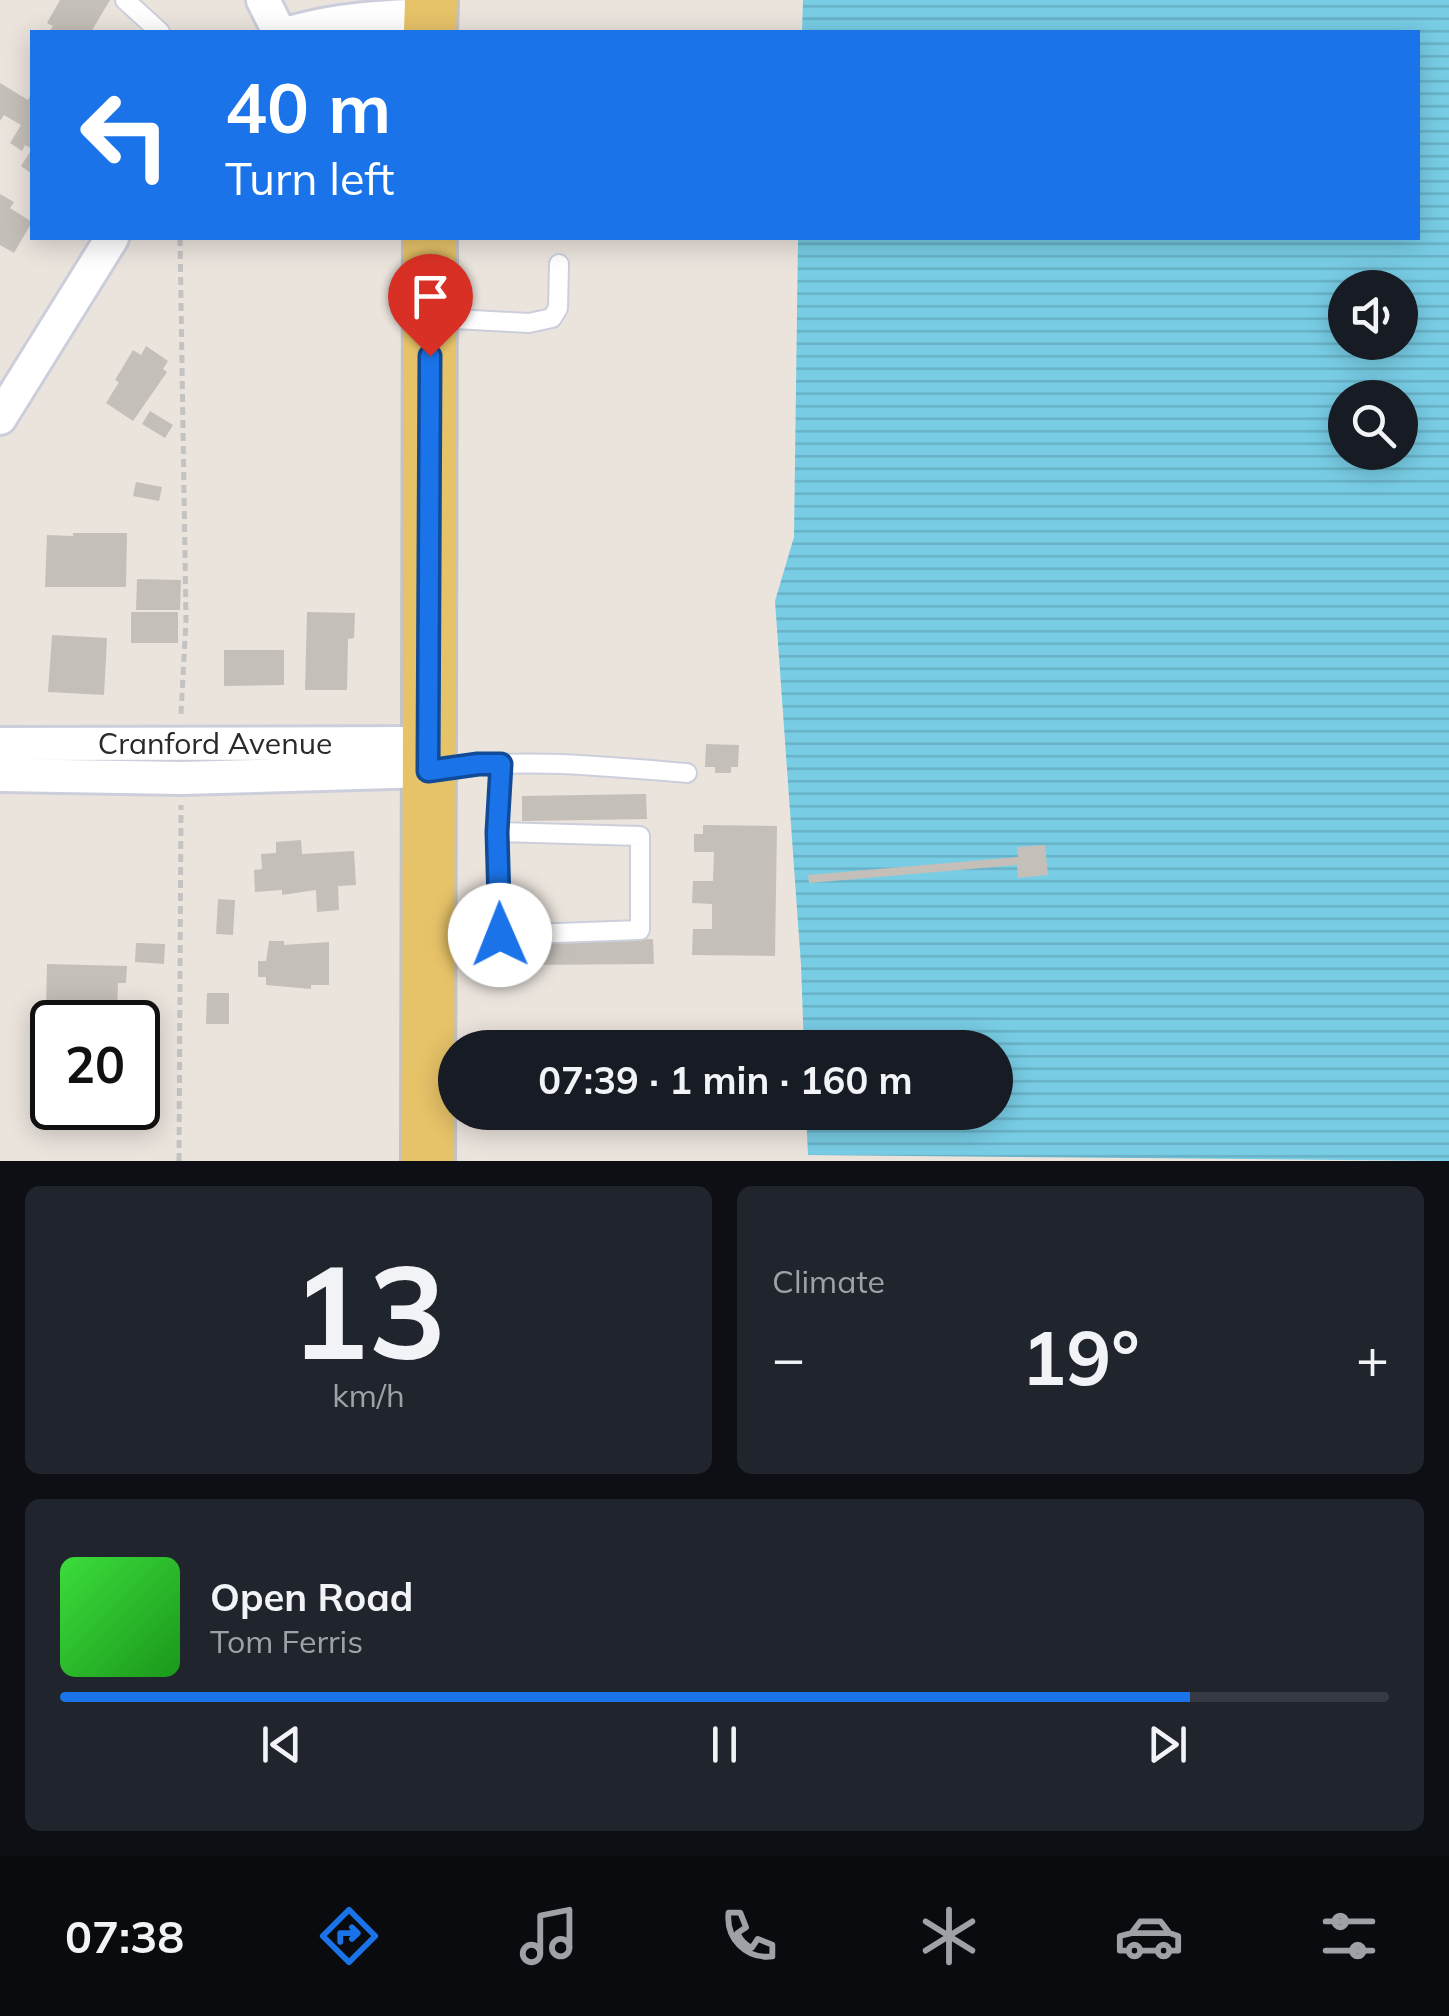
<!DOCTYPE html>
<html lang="en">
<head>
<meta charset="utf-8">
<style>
  :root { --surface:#171b24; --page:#20242c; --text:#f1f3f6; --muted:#9ea1a6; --line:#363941; --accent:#1a73e8 }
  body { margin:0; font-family:Mulish,sans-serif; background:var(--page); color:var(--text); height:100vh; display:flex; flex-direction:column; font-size:38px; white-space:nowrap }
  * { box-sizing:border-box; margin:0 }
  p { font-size:32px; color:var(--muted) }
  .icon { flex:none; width:55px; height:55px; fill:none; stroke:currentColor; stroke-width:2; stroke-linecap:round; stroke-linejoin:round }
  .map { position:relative; height:1161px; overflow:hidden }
  .details { display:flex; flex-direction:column; gap:25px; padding:25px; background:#0d0f14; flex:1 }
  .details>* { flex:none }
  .guide { position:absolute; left:30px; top:30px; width:1390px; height:210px; border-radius:0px; box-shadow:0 5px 25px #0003; background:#1a73e8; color:#fff; overflow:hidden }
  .controls { position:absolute; left:1328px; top:270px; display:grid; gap:20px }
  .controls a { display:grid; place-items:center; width:90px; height:90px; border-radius:50%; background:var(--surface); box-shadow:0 5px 25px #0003; font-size:50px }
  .speed { position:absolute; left:30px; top:1000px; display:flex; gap:20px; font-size:50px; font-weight:700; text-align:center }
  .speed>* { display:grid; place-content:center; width:130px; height:130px; border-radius:50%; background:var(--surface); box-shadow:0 5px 25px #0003; line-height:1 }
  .speed .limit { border:5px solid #111; border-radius:15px; background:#fff; color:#111 }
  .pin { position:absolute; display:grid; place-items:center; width:85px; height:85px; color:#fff; margin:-102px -42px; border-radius:50% 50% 50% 0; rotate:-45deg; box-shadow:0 0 10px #0007 }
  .pin .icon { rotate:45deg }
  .me { position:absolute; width:110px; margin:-55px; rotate:359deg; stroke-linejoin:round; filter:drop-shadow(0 0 8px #0008) }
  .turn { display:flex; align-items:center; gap:35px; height:210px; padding:0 30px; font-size:45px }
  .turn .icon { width:130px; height:130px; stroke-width:2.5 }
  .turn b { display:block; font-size:70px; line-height:85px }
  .big { font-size:75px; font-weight:700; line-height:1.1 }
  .details .widget { flex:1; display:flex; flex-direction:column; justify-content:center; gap:15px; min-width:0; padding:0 35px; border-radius:15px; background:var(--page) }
  .details .dial { align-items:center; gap:0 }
  .dial b { font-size:130px; line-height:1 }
  .song { display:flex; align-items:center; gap:30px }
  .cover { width:120px; height:120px; border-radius:15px; background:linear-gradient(135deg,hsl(120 70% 55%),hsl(120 70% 35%)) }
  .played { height:10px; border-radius:5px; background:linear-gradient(90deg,var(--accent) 85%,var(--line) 85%) }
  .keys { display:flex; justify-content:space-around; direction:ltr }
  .heat { display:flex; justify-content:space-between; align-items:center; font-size:55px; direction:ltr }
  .details .tiles { flex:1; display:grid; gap:25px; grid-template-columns:1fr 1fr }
  .widget:last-child { grid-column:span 2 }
  .trip { position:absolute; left:438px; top:1030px; width:575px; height:100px; border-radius:50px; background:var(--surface); box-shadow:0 5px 25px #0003; font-weight:700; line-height:100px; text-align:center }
  .tab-bar { display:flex; height:160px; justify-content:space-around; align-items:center; background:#090b0e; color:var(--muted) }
  .tab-bar .icon { width:70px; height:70px }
  .tab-bar .on { color:var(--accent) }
  .tab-bar b { font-size:45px; color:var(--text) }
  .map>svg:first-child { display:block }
  .water { fill:url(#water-rules); fill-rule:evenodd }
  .building { fill:#c4bfb9 }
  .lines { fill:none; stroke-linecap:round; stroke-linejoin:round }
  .service-casing { stroke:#cccfdb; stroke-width:22 }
  .minor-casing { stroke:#cccfdb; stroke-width:38 }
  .primary-casing { stroke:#c3c3c3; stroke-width:58 }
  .path { stroke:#c3c3c3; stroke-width:5; stroke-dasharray:8 5; stroke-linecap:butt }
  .service { stroke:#fff; stroke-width:18 }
  .minor { stroke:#fff; stroke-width:32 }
  .primary { stroke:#e6c268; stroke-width:52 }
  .route-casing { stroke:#114b97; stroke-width:25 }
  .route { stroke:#1a73e8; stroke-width:18 }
  .labels { text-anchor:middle; stroke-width:8; stroke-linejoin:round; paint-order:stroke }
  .street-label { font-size:30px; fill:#2a2a2a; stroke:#fff }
</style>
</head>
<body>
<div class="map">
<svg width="1449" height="1161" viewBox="0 0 1449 1161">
  <defs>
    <pattern id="water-rules" width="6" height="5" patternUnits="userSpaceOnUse" patternTransform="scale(2.5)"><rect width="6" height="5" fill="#78cde5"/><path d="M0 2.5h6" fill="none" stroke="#68b0c5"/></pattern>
  </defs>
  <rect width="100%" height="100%" fill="#ebe4dd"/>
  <path class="water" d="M803 0H1449V1161L808 1155 806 1113 995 1112V1048L804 1047 801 965 775 601 794 537 798 238H1418V32H802ZM1345 288H1400V342H1345ZM1345 398H1400V452H1345Z"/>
  <path class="building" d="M60 0H110L91 32H49L53 26 47 23Z
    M0 83 28 100 32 92V174L21 166 32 149 25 145 22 151 10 143 21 125 4 115 0 121Z
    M0 194 14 202 10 208 32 222 14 253 0 245Z
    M146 346 168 361 163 369 167 372 133 421 106 403 119 382 115 380 133 350 141 355Z
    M150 411 173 425 165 438 142 424Z
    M136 482 162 487 159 501 133 496Z
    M73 533H127L126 587H45L47 535 73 536Z
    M137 579 181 580 180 610H136Z
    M131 612H178V643H131Z
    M307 612 355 613 354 638 348 639 347 690H305Z
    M52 635 107 638 104 695 48 692Z
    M224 650H284V685L224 686Z
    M706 744 739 745 738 767H731V773H715V767H705Z
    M646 794 647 819 522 821V796Z
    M703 825 777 826 775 956 692 955 693 929H712V904L692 903 693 881H713L714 852H694V834H703Z
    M301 840 302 854 354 851 356 885 338 886 339 910 317 912 316 890 282 895V890L255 892 254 870 262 869 261 854 276 853V842Z
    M1045 845 1048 875 1018 878 1017 865 809 883 808 875 1018 857 1017 847Z
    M218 899 235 900 233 935 216 934Z
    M653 939 654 964 521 965 520 941Z
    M269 941H284V945L329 942V985H311V989L266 985V977H258V961H266Z
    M136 943 165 944 164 964 135 962Z
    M47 964 127 966 126 983H118L117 1009 46 1008Z
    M207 993H229V1024H206Z"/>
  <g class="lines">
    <g class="service-casing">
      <path id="service" d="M125 0 160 32
        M435 318 529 323 552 318 558 308 559 264
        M434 770C517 757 603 766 687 773
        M497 832 640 836V930L500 935 497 832 501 764"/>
    </g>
    <g class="minor-casing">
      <path id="minor" d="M263 0 279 32
        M293 32C339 19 383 17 430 15
        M0 418 112 238
        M0 744 429 743
        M0 775 182 778 428 771"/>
    </g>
    <g class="primary-casing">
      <path id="primary" d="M430 32 431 0
        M428 1161 430 238"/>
    </g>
    <path class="path" d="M180 238 186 620 181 714
      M179 1161 181 805"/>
    <use href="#service" class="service"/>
    <use href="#minor" class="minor"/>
    <use href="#primary" class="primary"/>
  </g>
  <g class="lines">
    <g class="route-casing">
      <path id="route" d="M430 356 428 771 478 764H501L497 832 500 935"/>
    </g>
    <use href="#route" class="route"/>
  </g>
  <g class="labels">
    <g class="street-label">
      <text x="215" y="754">Cranford Avenue</text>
    </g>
  </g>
</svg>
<div class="controls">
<a><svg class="icon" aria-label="sound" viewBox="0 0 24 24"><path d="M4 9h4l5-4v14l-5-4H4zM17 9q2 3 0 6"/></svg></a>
<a><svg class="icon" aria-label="search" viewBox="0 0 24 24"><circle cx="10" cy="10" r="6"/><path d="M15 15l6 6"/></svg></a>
</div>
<div class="speed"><div class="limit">20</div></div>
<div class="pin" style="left:430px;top:356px;background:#d93025"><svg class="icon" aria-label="arrive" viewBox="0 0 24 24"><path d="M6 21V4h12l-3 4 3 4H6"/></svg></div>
<svg class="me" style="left:500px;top:935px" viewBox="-20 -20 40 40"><circle r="19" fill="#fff"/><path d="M0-13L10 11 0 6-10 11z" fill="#1a73e8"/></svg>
<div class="trip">07:39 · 1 min · 160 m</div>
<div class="guide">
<div class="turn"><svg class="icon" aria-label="left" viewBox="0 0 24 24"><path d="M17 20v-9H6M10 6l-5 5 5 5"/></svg><div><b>40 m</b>Turn left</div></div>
</div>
</div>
<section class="details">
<div class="tiles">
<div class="widget dial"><b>13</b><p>km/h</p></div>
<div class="widget"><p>Climate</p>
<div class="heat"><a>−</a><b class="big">19°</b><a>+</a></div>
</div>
<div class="widget">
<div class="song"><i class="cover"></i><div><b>Open Road</b><p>Tom Ferris</p></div></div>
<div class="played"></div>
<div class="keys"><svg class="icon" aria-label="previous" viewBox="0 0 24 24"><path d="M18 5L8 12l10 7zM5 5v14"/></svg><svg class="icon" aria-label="pause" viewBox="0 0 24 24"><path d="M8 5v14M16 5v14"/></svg><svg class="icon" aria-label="next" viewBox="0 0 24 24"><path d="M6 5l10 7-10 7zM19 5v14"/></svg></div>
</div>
</div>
</section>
<nav class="tab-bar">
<b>07:38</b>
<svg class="icon on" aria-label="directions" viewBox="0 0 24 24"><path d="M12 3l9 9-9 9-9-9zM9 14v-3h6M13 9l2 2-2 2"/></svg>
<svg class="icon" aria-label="music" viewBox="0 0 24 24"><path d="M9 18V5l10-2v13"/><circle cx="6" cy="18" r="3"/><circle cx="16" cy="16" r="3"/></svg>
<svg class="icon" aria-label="phone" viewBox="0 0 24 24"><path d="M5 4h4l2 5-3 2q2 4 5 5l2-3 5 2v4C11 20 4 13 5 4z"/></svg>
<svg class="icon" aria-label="climate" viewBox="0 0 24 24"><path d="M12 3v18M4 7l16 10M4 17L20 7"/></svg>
<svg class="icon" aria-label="car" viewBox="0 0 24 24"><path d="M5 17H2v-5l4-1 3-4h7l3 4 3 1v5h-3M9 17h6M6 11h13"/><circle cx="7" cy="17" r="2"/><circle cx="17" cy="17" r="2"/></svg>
<svg class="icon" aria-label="filters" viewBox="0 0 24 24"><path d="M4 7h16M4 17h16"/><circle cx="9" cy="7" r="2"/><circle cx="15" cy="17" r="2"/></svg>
</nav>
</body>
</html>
